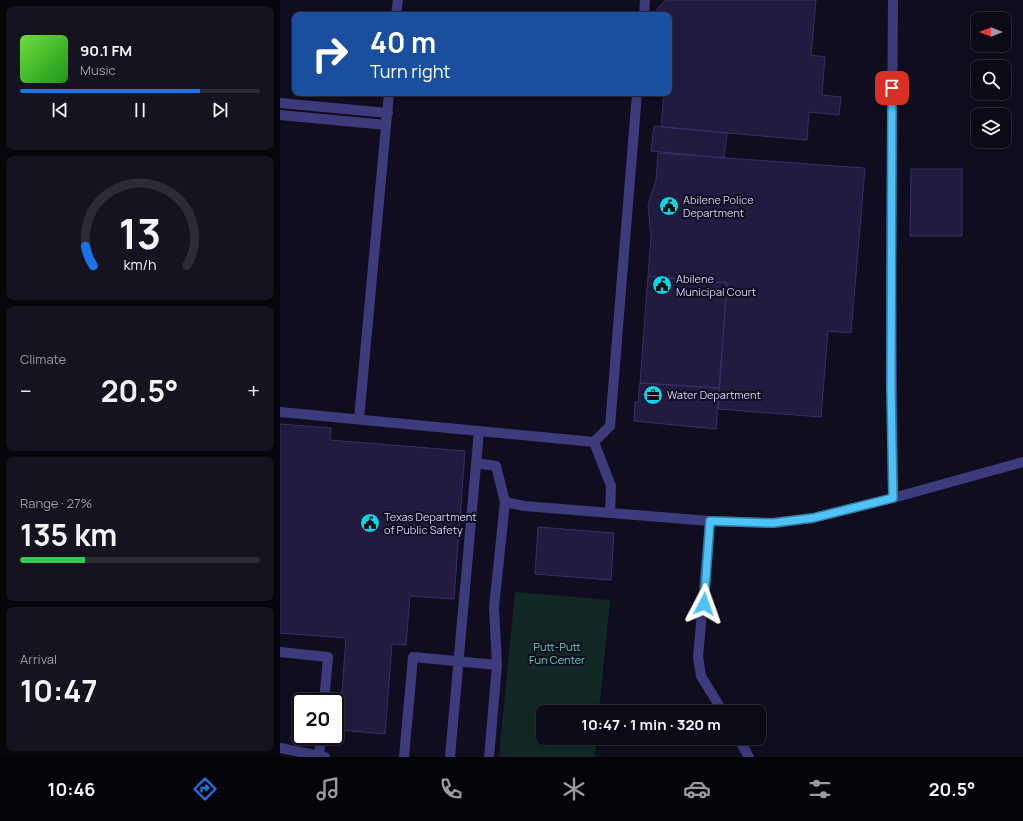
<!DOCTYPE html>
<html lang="en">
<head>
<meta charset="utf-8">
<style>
  :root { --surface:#0c0a17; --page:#151320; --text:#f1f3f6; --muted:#9a9aa1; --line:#2c2b36; --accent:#1a73e8 }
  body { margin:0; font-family:Manrope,sans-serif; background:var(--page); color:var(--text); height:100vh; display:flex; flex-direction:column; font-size:15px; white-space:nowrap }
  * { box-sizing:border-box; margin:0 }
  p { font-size:13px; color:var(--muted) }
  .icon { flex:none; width:22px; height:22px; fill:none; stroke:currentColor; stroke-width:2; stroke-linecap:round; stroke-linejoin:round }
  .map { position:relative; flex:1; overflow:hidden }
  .side { display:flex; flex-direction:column; gap:6px; padding:6px; background:#07060d; width:280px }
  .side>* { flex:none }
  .hud { position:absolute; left:12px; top:12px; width:380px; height:84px; border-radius:8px; box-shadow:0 2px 10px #0003,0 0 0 1px var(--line); background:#1a4fa0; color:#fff; overflow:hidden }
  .needle { width:26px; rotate:270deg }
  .fabs { position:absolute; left:691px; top:12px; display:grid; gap:8px }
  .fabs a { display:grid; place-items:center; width:40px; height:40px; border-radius:8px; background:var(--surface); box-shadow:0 2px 10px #0003,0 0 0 1px var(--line); font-size:20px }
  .speed { position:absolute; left:12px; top:693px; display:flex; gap:8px; font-size:20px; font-weight:700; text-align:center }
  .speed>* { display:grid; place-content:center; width:52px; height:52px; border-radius:50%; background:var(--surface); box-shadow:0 2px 10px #0003,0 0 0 1px var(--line); line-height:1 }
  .speed .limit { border:2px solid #111; border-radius:6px; background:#fff; color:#111 }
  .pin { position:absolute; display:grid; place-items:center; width:34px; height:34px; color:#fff; margin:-17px; border-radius:8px; box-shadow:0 2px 6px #0006 }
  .me { position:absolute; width:44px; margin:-22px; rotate:4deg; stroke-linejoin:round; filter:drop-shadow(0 0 3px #0008) }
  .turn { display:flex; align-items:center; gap:14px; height:84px; padding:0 12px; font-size:18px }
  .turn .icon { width:52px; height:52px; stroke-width:2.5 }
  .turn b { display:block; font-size:28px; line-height:34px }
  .big { font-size:30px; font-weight:700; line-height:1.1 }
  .side .card { flex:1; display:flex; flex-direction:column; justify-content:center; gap:6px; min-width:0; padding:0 14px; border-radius:8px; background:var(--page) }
  .side .dial { align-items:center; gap:0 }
  .dial svg { height:104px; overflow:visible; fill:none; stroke:var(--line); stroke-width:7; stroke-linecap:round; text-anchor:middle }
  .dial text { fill:var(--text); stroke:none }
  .song { display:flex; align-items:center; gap:12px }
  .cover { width:48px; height:48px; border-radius:6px; background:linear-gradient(135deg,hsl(100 70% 55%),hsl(120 70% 35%)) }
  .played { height:4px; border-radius:2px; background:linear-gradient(90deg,var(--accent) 75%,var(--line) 75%) }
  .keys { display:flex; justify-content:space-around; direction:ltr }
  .heat { display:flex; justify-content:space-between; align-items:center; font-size:22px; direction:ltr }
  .charge { height:6px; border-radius:3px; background:linear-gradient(90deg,#34c759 27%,var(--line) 0) }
  .trip { position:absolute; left:256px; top:705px; width:230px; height:40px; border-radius:8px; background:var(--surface); box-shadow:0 2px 10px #0003,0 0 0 1px var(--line); font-weight:700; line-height:40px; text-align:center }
  .dock { display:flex; height:64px; justify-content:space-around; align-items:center; background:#050409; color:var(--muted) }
  .dock .icon { width:28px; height:28px }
  .dock .active { color:var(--accent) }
  .dock b { font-size:18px; color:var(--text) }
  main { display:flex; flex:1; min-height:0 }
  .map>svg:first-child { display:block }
  .green { fill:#112827 }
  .building { fill:#221b3f; stroke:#392e6a }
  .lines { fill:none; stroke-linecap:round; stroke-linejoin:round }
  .minor { stroke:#3d3b7b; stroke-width:10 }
  .route-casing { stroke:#337fa1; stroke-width:10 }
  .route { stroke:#4fc3f7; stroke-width:7 }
  .labels { text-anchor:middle; stroke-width:4; stroke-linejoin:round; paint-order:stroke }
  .poi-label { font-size:11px; fill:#d3cefc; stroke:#100d1f; text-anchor:start }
  .park-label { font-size:11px; fill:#5ed8b9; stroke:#100d1f }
</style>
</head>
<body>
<main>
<section class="side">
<div class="card">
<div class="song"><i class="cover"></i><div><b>90.1 FM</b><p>Music</p></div></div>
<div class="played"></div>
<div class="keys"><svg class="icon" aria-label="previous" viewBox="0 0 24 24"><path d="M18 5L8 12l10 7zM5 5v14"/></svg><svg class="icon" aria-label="pause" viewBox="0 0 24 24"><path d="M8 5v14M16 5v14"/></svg><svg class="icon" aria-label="next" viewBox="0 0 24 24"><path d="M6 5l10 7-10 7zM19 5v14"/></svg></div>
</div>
<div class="card dial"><svg viewBox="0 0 100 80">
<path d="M14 69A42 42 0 1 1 86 69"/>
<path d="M14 69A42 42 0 0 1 8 54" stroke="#1a73e8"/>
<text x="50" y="56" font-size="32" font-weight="700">13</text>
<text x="50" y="72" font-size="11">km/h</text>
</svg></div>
<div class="card"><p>Climate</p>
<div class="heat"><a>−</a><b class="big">20.5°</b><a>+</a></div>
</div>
<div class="card"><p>Range · 27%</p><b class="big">135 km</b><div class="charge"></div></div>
<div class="card"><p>Arrival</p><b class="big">10:47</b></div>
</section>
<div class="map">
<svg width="743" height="757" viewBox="0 0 743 757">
  <rect width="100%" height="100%" fill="#100d1f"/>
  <path class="green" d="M235 592 330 600 319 712H263V738H316L315 757H219Z"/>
  <path class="building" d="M386 0H536L531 55 545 57 542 95 561 97 559 115 529 112 527 140 381 127 384 93H389V15H377V9Z
    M374 126 447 133 444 158 371 151Z
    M378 153 585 168 571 333 548 331 541 417 438 409 447 283 368 276 371 238 368 205 376 180Z
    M631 169H682V236H630Z
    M368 276 447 283 439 388 360 383Z
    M360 383 439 388 436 429 354 421 355 402H358Z
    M0 424 51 428 50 440 185 451 174 599 130 596 126 645 112 644 105 734 59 730 66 638 0 633Z
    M258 527 334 533 331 580 255 574Z"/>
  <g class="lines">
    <path class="minor" d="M613 0 611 267 613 498
      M116 15 118 0
      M364 15 365 0
      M0 103 108 113
      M0 115 106 125
      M0 412 314 442
      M79 419 109 93
      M314 442 330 426 357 93
      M314 442 331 486 330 513
      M196 463 216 466 225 502 244 506 430 521
      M0 652 48 657 44 702
      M443 712 421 676 418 657 430 521 493 523 533 518 613 498 743 462
      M458 738 469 757
      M0 748 45 757
      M39 756 41 736
      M124 757 133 657 217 665
      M170 757 199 431
      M209 757 217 665 214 607 225 502"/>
  </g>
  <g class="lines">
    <g class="route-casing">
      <path id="route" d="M424 604 430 521 493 523 533 518 613 498 611 388 612 88"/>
    </g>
    <use href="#route" class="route"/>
  </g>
  <defs>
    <g id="civic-disc" transform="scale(1)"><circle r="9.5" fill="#0cd5ea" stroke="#100d1f"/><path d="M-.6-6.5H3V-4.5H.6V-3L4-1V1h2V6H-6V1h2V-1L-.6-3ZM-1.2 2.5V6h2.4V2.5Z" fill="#111"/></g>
    <g id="office-disc" transform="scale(1)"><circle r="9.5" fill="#0cd5ea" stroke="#100d1f"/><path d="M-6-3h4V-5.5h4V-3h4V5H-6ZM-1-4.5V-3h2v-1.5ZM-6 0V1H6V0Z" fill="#111"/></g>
  </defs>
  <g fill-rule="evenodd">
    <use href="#civic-disc" x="389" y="206"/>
    <use href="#civic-disc" x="382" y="285"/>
    <use href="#office-disc" x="373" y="395"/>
    <use href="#civic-disc" x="90" y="523"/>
  </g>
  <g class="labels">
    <g class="poi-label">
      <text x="403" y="204">Abilene Police<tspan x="403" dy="13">Department</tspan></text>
      <text x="396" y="283">Abilene<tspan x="396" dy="13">Municipal Court</tspan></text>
      <text x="387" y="399">Water Department</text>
      <text x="104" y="521">Texas Department<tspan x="104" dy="13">of Public Safety</tspan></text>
    </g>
    <g class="park-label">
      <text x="277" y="651">Putt-Putt<tspan x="277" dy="13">Fun Center</tspan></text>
    </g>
  </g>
</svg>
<div class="fabs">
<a><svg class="needle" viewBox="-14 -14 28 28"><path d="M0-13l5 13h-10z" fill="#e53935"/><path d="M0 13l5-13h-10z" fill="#9a9aa1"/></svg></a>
<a><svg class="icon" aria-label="search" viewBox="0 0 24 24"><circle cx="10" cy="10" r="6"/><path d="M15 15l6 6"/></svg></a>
<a><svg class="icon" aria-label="layers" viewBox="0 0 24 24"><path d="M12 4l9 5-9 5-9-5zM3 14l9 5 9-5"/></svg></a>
</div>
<div class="speed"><div class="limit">20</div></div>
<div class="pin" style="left:612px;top:88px;background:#d93025"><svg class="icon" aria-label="arrive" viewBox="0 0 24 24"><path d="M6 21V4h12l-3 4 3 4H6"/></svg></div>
<svg class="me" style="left:424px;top:604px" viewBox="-20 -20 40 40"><path d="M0-17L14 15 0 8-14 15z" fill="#4fc3f7" stroke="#fff" stroke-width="4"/></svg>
<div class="trip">10:47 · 1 min · 320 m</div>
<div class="hud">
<div class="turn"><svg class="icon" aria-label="right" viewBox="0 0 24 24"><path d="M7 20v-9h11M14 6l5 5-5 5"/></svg><div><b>40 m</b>Turn right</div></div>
</div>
</div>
</main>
<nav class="dock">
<b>10:46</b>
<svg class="icon active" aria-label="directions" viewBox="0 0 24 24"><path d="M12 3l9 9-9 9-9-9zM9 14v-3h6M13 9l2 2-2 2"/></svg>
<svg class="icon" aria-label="music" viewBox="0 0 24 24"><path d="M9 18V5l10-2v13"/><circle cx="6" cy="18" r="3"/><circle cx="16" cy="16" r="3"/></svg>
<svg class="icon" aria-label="phone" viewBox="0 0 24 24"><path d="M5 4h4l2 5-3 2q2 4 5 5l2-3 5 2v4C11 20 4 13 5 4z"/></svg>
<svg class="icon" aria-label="climate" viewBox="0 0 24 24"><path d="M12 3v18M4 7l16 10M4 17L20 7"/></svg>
<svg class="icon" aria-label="car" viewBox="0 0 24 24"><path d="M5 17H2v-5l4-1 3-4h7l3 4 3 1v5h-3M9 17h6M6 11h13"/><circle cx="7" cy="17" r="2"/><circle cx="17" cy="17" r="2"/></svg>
<svg class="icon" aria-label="filters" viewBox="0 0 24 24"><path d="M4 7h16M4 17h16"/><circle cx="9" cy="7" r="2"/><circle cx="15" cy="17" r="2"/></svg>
<b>20.5°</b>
</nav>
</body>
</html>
